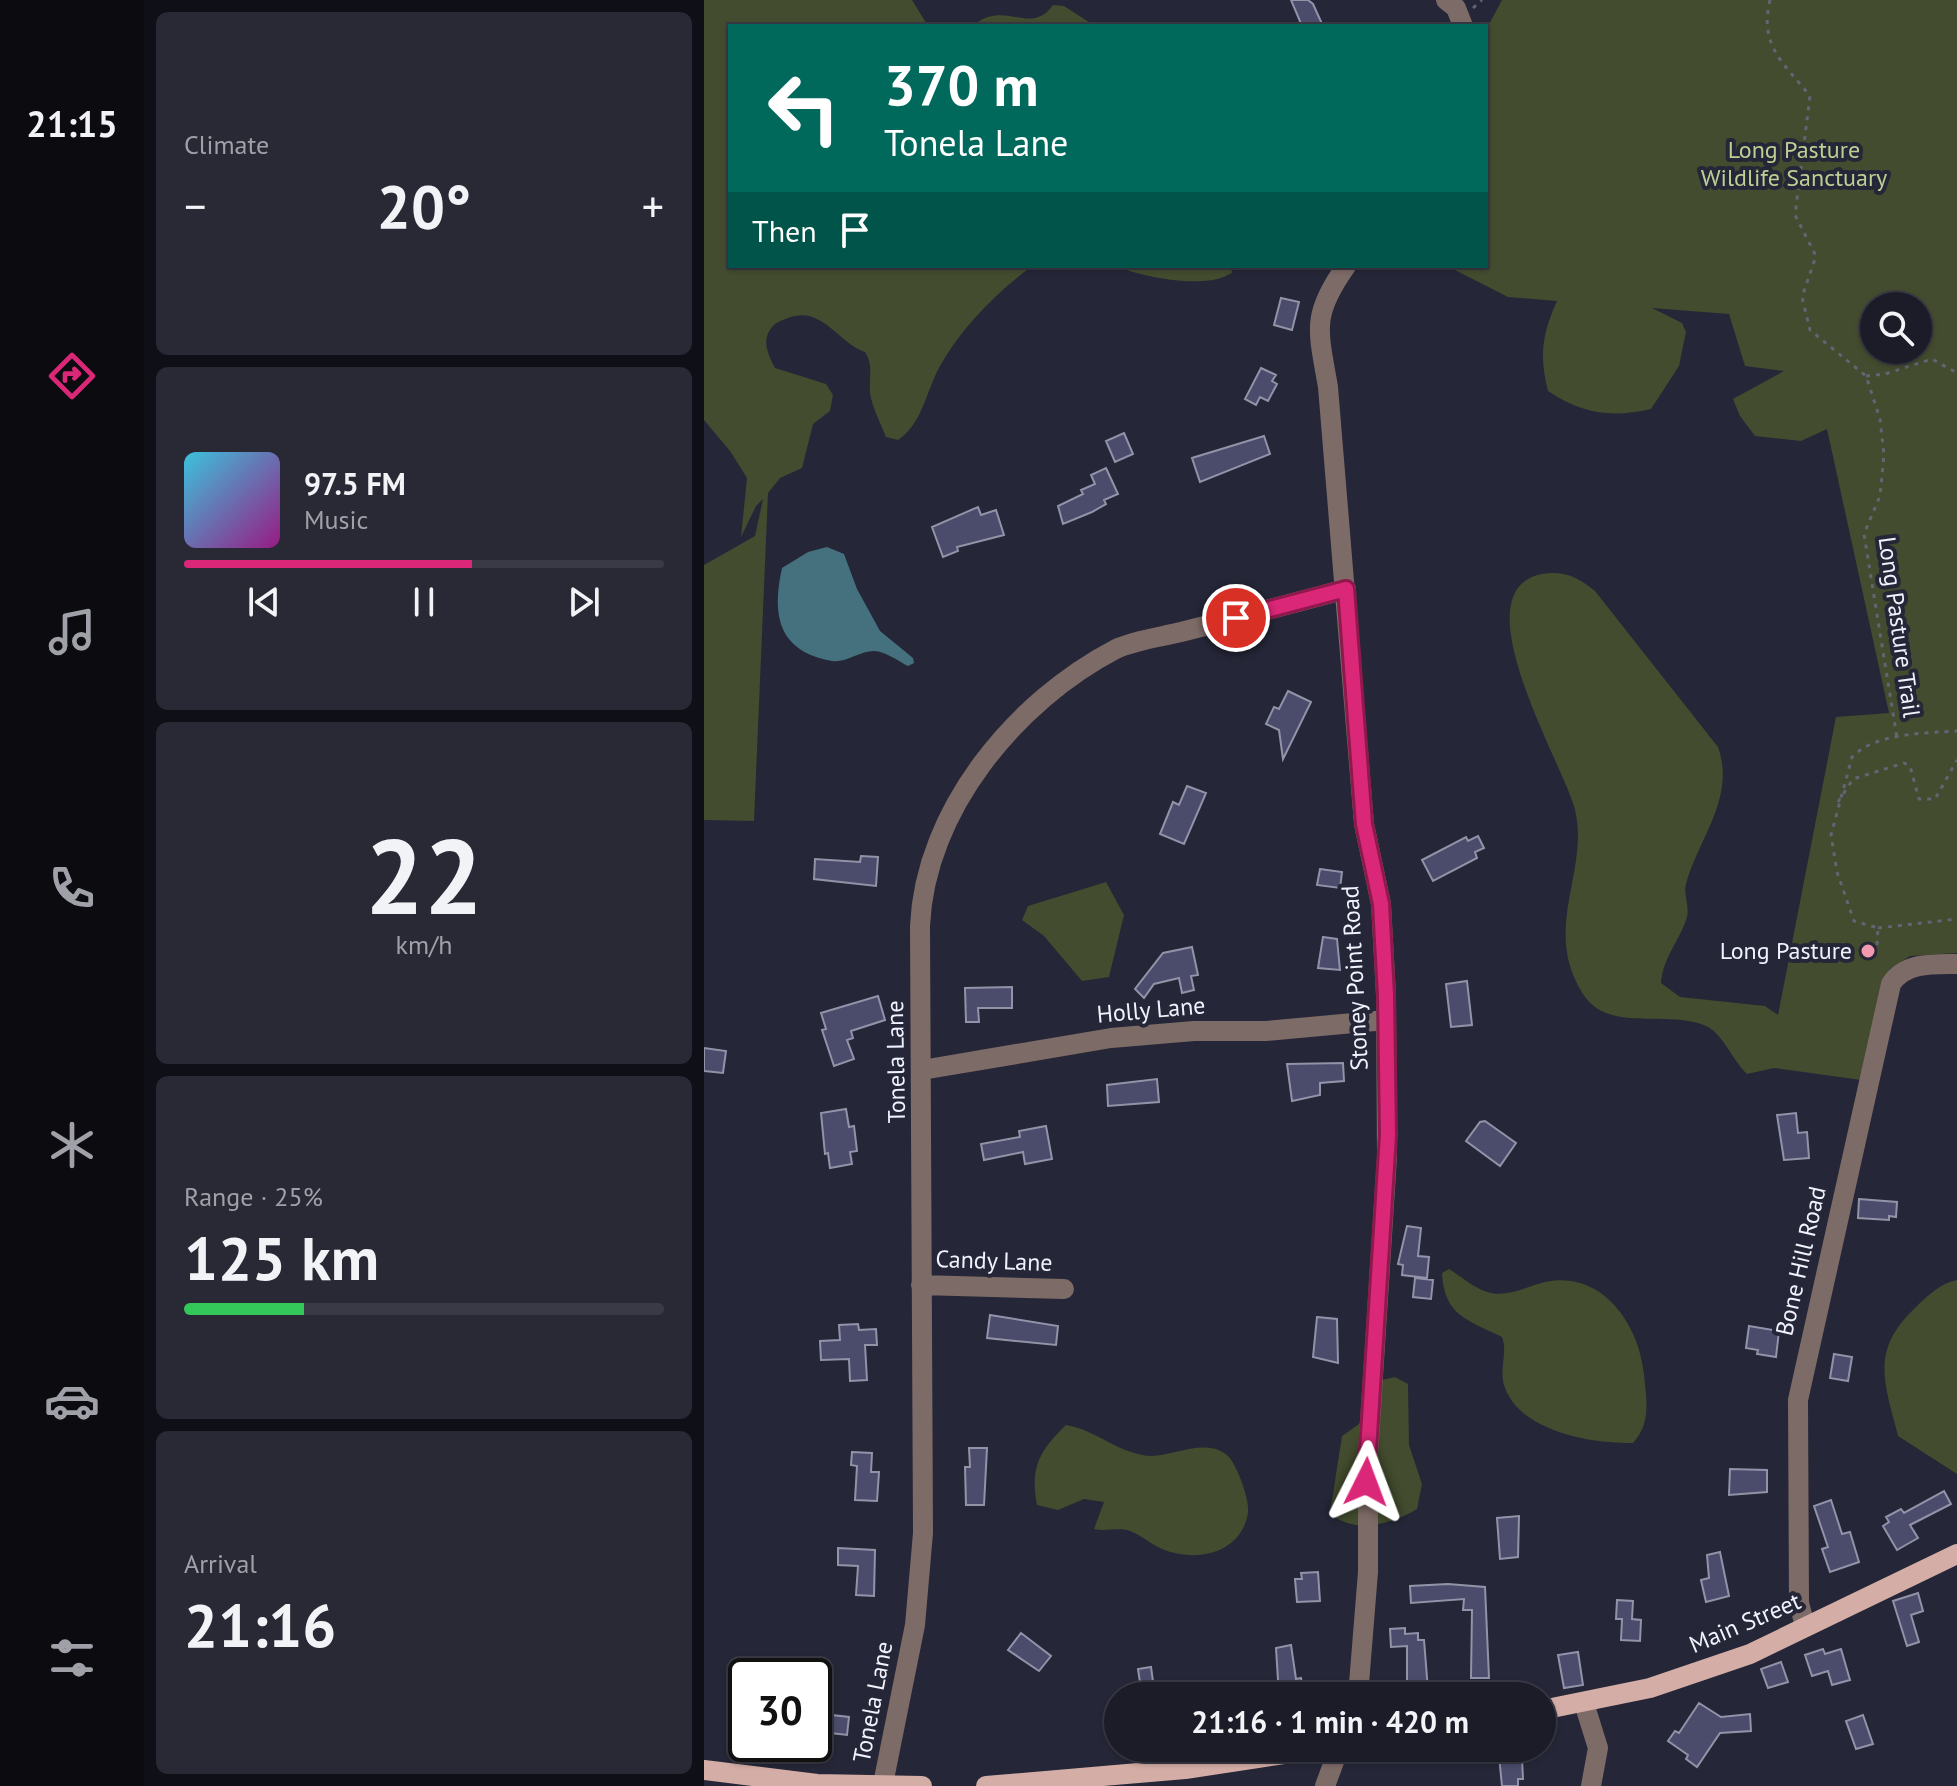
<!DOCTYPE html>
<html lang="en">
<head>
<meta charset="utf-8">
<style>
  :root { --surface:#1c1c29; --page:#292935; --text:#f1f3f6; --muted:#a0a1a8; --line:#3a3a46; --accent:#db2777 }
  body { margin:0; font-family:"PT Sans",sans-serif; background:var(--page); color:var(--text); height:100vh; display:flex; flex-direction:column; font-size:30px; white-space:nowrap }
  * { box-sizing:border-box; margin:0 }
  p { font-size:26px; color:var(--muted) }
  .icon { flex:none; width:44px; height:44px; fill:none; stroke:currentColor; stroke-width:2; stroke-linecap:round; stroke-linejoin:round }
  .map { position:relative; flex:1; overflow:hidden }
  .details { display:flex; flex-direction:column; gap:12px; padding:12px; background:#0f0f17; width:560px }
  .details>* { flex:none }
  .banner { position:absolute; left:24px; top:24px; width:760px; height:244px; border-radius:0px; box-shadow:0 2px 6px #0004,0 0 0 2px var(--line); background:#00695c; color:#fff; overflow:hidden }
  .buttons { position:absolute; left:1156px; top:292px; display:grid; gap:16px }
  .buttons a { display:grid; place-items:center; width:72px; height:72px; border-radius:50%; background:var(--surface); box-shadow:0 2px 6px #0004,0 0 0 2px var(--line); font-size:40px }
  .speed { position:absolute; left:24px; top:1658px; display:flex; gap:16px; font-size:40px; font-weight:700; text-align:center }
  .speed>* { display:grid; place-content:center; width:104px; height:104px; border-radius:50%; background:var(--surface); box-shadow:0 2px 6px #0004,0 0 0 2px var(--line); line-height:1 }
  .speed .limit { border:4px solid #111; border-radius:12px; background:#fff; color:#111 }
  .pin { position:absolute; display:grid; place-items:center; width:68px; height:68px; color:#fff; margin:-34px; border:4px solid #fff; border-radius:50%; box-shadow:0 2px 8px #0007 }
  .me { position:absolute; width:88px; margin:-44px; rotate:3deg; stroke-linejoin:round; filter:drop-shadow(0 0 6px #0008) }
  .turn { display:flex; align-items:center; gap:28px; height:168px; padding:0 24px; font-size:36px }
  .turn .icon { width:104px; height:104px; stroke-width:2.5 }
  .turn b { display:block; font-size:56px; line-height:68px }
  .then { display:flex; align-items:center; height:76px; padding:0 24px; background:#0003; gap:16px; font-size:30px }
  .big { font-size:60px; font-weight:700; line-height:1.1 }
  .details .tile { flex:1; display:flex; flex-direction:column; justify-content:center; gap:12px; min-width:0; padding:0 28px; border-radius:12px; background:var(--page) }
  .details .dial { align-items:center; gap:0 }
  .dial b { font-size:104px; line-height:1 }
  .song { display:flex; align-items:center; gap:24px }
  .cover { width:96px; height:96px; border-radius:12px; background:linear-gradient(135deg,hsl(190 70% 55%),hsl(310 70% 35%)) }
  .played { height:8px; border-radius:4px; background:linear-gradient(90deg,var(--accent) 60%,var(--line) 60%) }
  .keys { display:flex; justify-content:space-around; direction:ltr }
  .heat { display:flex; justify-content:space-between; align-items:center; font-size:44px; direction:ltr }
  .charge { height:12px; border-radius:6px; background:linear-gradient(90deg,#34c759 25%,var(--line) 0) }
  .trip { position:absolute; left:400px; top:1682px; width:452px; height:80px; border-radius:40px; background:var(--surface); box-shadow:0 2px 6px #0004,0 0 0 2px var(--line); font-weight:700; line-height:80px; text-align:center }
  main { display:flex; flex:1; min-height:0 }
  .tab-bar { display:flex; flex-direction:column; width:144px; justify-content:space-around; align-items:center; background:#0b0b10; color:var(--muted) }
  .tab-bar .icon { width:56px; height:56px }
  .tab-bar .current { color:var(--accent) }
  .tab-bar b { font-size:36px; color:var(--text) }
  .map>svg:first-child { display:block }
  .green { fill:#434c2e; fill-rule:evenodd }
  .water { fill:#45717e }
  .building { fill:#4b4b6b; stroke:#9293a8; stroke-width:2 }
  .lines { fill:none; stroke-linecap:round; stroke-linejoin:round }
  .path { stroke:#636474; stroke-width:3; stroke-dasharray:4 6; stroke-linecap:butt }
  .minor { stroke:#7d6b67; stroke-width:20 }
  .major { stroke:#d4aea6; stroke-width:20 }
  .route-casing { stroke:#8e194d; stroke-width:20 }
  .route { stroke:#db2777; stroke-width:14 }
  .poi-dot { fill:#f29ab0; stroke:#252637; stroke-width:3 }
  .labels { text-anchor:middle; stroke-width:8; stroke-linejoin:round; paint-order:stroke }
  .park-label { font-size:24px; fill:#bdd093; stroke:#252637 }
  .street-label { font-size:24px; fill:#f0f2fd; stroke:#252637 }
  .poi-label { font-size:24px; fill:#f0f2fd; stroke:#252637; text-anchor:end }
</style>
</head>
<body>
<main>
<nav class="tab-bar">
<b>21:15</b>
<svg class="icon current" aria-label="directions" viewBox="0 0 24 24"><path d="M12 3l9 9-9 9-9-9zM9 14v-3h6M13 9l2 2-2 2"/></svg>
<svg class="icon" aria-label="music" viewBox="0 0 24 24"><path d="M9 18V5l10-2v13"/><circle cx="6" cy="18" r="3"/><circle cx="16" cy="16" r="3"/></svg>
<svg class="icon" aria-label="phone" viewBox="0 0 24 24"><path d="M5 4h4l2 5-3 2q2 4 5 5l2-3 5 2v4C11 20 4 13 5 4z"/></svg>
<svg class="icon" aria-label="climate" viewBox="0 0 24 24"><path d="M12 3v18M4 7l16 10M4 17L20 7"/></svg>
<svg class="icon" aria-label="car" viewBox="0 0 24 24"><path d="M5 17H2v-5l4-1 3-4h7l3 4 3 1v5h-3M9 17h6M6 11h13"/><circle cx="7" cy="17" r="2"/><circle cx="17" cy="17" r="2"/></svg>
<svg class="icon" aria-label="filters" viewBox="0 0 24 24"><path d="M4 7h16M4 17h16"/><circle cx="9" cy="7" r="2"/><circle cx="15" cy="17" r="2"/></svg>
</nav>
<section class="details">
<div class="tile"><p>Climate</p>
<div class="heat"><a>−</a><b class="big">20°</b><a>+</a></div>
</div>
<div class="tile">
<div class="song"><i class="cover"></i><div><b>97.5 FM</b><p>Music</p></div></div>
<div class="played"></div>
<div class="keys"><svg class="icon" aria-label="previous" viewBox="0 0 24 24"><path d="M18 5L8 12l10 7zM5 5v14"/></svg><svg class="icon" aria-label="pause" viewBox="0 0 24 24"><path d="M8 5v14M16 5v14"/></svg><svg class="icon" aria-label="next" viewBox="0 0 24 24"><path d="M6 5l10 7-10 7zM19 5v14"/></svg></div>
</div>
<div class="tile dial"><b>22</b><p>km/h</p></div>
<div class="tile"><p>Range · 25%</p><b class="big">125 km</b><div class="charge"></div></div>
<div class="tile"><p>Arrival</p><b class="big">21:16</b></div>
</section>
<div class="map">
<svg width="1253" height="1786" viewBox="0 0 1253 1786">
  <rect width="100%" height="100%" fill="#252637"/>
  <path class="green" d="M0 0H208L224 26H26V266H328C292 293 258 327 236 366 222 391 219 423 194 440L182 437C177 424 170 411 167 398 163 381 171 367 161 352 134 343 118 305 84 318 79 320 72 322 68 327 57 340 64 355 71 368L122 384 129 395 126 411 109 424 98 468 76 478 64 493 50 821 0 820V565L51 536 59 499 52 506 37 537 43 478 26 451 0 420Z
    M798 0H1253V953L1206 956 1186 969 1157 1080 1070 1068 1043 1074C1030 1062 1019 1035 1004 1027 967 1008 905 1035 879 994 837 928 886 872 871 810 861 766 745 577 848 573 867 573 877 580 891 591L1014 747C1032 798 995 837 982 884 979 896 987 908 982 920 974 943 959 958 957 983L976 997 1061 1006 1074 1015 1132 717 1185 713 1123 429 1097 441 1051 436 1036 416 1029 399 1080 371 1041 366 1025 314 948 308 978 323 982 332 975 366 947 409C908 418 878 414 844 391 835 356 838 334 853 301L804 297 743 266H782V30ZM1170 306H1214V350H1170Z
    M349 5 360 6 391 26H267C272 23 278 19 284 17 309 9 330 32 349 5Z
    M411 266H523L529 272C504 291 439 277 411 266Z
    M402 882 420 915 405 977 378 981 340 936 318 920 324 906Z
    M745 1269C758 1277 772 1290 787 1293 805 1297 824 1286 841 1282 898 1270 935 1324 940 1374 942 1399 948 1422 929 1443 886 1444 814 1431 800 1385 795 1368 804 1353 798 1337 764 1320 740 1316 738 1273Z
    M1253 1280V1474L1194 1436C1180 1381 1166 1350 1212 1307 1224 1295 1237 1283 1253 1280Z
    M691 1377 704 1384 705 1445 718 1484 713 1509C689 1524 649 1535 626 1513L638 1436 655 1424 673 1381Z
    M362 1425C393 1430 414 1454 447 1456 470 1456 503 1437 524 1456 533 1465 546 1500 544 1513 537 1554 492 1563 458 1549 447 1544 437 1535 426 1531 414 1527 402 1532 390 1529L400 1502 380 1499 354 1510 333 1505C326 1468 335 1451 362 1425Z"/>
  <path class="water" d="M123 547 140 554 153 589 176 631 209 658 210 663 204 666C194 661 181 651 170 651 156 651 142 663 128 661 73 651 68 614 78 568L104 552Z"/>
  <path class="building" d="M587 0H604L609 4 619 26H598Z
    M577 298 595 302 588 330 570 325Z
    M557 368 572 375 568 381 573 384 564 401 556 397 552 405 541 399Z
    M420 433 429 454 411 462 402 441Z
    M560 436 566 454 496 482 488 458Z
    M402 468 414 494 400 500 402 504 388 512 359 524 354 506 379 494 377 490 391 484 387 475Z
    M274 507 277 515 292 510 300 535 253 547 254 551 239 557 228 527Z
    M584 691 607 702 579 759 575 730 562 724 570 707 575 709Z
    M483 786 502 793 480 844 456 834 469 802 475 805Z
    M774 836 780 848 771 852 773 858 729 881 718 860 762 837 764 841Z
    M157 856 174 857 172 886 110 879 111 859 156 862Z
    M616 869 638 872 636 888 613 885Z
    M619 937 633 939 636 970 614 968Z
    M488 947 494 975 487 976 490 990 478 993 475 978 450 984 440 998 431 989 459 953Z
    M763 981 768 1025 747 1027 742 984Z
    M308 987V1008H274L275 1022H262L261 988Z
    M174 996 181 1020 147 1031 149 1038 143 1040 150 1059 130 1066 118 1030 122 1029 117 1013Z
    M0 1048 22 1051 19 1073 0 1071Z
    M639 1063 640 1081 616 1083V1095L588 1101 583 1064Z
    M453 1079 455 1102 404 1106 403 1085Z
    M142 1109 145 1127 150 1126 153 1151 146 1152 148 1164 126 1168 124 1153 121 1154 117 1113Z
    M1092 1113 1094 1133 1103 1132 1105 1158 1080 1160 1073 1115Z
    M781 1121 812 1143 796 1166 762 1141 776 1122Z
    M342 1126 348 1159 321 1164 319 1152 280 1160 277 1144 316 1137 315 1131Z
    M1155 1199 1193 1202 1192 1217 1185 1216V1220L1154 1218Z
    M703 1226 717 1228 714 1256 725 1257 723 1278 698 1275 699 1265 694 1264Z
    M711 1278 729 1280 727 1299 709 1297Z
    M286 1315 354 1326 352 1345 283 1338Z
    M613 1317 633 1319 634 1363 609 1357Z
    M154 1324 155 1330 172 1329 173 1345H161L163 1380 146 1381 145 1359 117 1360 116 1341 136 1340 135 1325Z
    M1045 1326 1075 1331 1072 1357 1053 1354 1054 1350 1042 1348Z
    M1130 1354 1148 1357 1144 1381 1126 1378Z
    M265 1448H283L280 1505H262L261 1467H266Z
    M148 1452 168 1453 167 1472H175L173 1501 151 1500 153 1466 147 1465Z
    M1026 1469 1063 1470V1492L1025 1495Z
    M1240 1491 1247 1504 1206 1525 1214 1538 1193 1550 1179 1526 1185 1522 1182 1517 1197 1509 1200 1513Z
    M1127 1500 1138 1534 1146 1532 1155 1562 1126 1572 1118 1549 1124 1547 1110 1506Z
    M815 1516 814 1557 796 1559 793 1518Z
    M134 1548 171 1550 170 1596 152 1595 154 1566 134 1565Z
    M1016 1552 1025 1596 1002 1602 997 1580 1005 1578 1003 1555Z
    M614 1572 616 1601 593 1602 591 1579H598L597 1573Z
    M744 1584 781 1587 785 1678H767L768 1610H759L760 1599 707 1603 706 1586Z
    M1214 1593 1219 1611 1207 1615 1215 1642 1203 1646 1189 1601Z
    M913 1600 929 1601 928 1619 937 1620 936 1641 917 1640 918 1619H912Z
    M701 1628V1634L714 1633V1640H720L724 1690 703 1692V1646L687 1647 686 1629Z
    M317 1633 347 1656 335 1671 304 1650Z
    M587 1645 592 1679 597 1678 600 1696H575L572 1648Z
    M1119 1649 1121 1654 1137 1649 1146 1680 1128 1685 1124 1671 1108 1676 1101 1655Z
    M874 1652 879 1685 860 1688 854 1655Z
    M1077 1662 1084 1682 1064 1688 1057 1669Z
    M447 1667 451 1696H438L434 1669Z
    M995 1703 1017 1717 1046 1714 1047 1731 1016 1733 993 1767 982 1759 984 1755 964 1741 971 1731 975 1733Z
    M110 1713 145 1717 143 1735 110 1731Z
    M1159 1715 1169 1744 1152 1749 1142 1721Z
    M808 1755 809 1759 818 1758 819 1779H814V1786H798L795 1756Z"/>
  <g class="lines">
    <path class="path" d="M1066 0C1055 46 1079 62 1106 96L1091 215 1112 256 1098 297 1106 330 1162 376 1176 419 1180 455 1176 496 1160 534 1193 738
      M769 8 778 0
      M1162 376 1181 374 1228 359 1253 373
      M1134 802 1149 779 1200 763 1206 766 1215 799H1231L1253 760
      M1174 928 1253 919
      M1173 945 1174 928 1150 921 1133 872 1127 835 1148 757C1170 733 1222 733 1253 731"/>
    <path class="minor" d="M742 0 752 8 759 26
      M642 266C607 316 614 329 624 387L660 824 677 904 682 995 683 1157 664 1454V1572L654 1696
      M218 1070 407 1038 490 1031H562L682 1020
      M217 1285 360 1289
      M1101 1626 1095 1603 1094 1400 1187 984C1201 962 1230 964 1253 964
      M880 1703 894 1748 887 1786
      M179 1784 211 1625 219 1533 216 926C221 810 312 701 412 649 431 640 457 637 477 632 532 618 587 604 642 589
      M621 1786 635 1748"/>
    <path class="major" d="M838 1710 946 1688 1046 1654 1253 1554
      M0 1770 113 1784 218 1786
      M282 1786 481 1769 620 1748"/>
  </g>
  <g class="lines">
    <g class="route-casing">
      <path id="route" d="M532 618 642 589 660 824 677 904 682 995 684 1135 662 1482"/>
    </g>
    <use href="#route" class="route"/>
  </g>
  <circle class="poi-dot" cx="1164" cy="951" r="8"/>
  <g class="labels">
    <g class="park-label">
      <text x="1090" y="158">Long Pasture<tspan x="1090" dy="28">Wildlife Sanctuary</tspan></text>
    </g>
    <g class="street-label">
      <text transform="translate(1195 627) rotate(82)" y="8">Long Pasture Trail</text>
      <text transform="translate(651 978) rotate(-93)" y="8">Stoney Point Road</text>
      <text transform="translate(447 1010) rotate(-5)" y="8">Holly Lane</text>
      <text transform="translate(192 1062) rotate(-91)" y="8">Tonela Lane</text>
      <text transform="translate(290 1261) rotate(2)" y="8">Candy Lane</text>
      <text transform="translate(1097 1261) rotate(-77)" y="8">Bone Hill Road</text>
      <text transform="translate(1041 1623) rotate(-23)" y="8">Main Street</text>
      <text transform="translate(169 1702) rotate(-79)" y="8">Tonela Lane</text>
    </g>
    <g class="poi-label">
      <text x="1148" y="959">Long Pasture</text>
    </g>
  </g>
</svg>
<div class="buttons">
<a><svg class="icon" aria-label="search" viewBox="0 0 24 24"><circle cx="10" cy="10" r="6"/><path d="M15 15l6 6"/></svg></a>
</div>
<div class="speed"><div class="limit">30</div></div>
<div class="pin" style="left:532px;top:618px;background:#d93025"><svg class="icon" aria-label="arrive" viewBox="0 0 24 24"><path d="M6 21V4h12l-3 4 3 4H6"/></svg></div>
<svg class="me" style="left:662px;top:1482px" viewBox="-20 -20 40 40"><path d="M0-17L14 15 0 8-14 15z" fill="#db2777" stroke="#fff" stroke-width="4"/></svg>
<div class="trip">21:16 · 1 min · 420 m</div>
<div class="banner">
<div class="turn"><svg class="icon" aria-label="left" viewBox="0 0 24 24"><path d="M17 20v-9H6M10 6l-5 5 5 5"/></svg><div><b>370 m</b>Tonela Lane</div></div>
<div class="then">Then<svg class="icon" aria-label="arrive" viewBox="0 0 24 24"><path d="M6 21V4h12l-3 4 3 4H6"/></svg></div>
</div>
</div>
</main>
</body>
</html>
